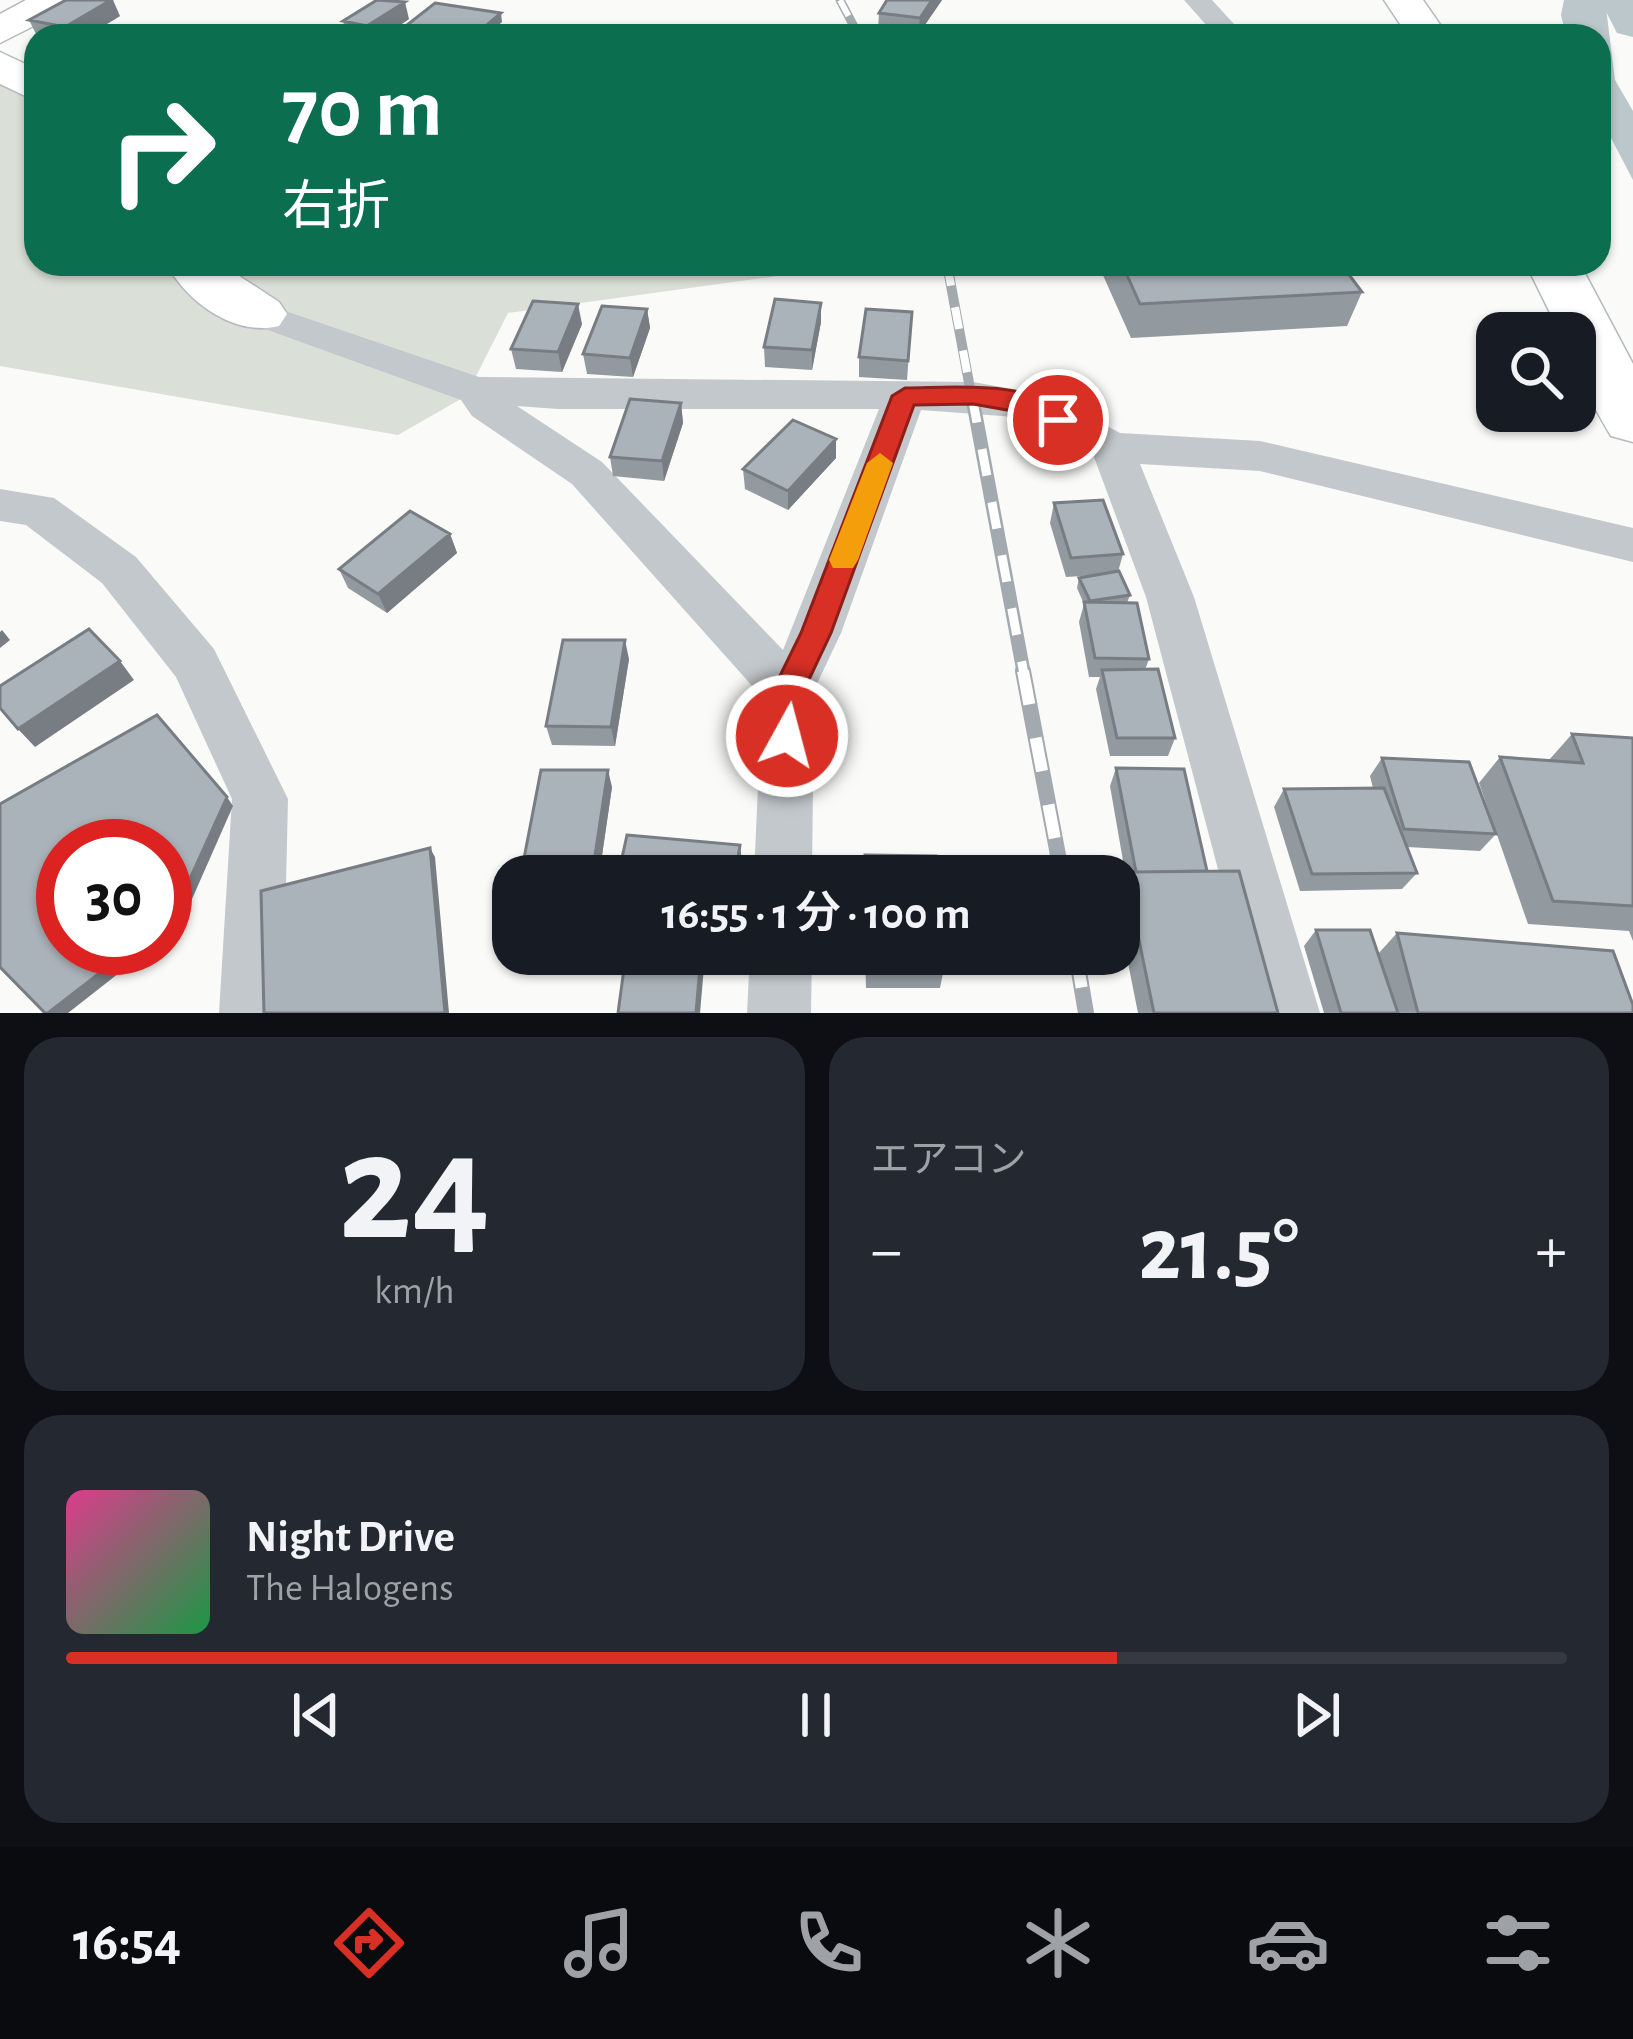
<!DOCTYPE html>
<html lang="ja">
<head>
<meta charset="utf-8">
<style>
  :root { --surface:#171b24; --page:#242831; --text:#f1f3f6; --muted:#9ea1a6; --line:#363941; --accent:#d93025 }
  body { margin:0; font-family:"Alegreya Sans","Noto Sans JP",sans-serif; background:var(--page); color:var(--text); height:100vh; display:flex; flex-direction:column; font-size:45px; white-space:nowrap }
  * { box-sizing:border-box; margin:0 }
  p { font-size:39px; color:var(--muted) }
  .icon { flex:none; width:66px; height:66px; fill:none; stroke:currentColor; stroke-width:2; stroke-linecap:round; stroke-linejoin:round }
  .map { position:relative; height:1013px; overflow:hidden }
  .details { display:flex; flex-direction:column; gap:24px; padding:24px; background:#0d0f14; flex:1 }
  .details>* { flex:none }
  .banner { position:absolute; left:24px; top:24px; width:1587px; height:252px; border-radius:36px; box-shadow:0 3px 9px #0004; background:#0b6e4f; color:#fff; overflow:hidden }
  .controls { position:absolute; left:1476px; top:312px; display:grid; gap:24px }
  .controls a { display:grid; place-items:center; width:120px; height:120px; border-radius:24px; background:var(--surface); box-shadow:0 3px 9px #0004; font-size:60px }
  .speed { position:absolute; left:36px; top:819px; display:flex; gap:24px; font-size:60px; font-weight:700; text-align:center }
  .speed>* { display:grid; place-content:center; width:156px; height:156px; border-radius:50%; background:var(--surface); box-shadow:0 3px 9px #0004; line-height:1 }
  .speed .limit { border:18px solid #d22; background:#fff; color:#111 }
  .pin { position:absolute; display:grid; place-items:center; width:102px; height:102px; color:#fff; margin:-51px; border:6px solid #fff; border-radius:50%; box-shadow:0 3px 12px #0007 }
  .me { position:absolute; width:132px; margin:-66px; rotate:7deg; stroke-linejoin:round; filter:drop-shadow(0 0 9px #0008) }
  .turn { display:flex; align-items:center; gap:42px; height:252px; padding:0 60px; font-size:54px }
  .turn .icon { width:156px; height:156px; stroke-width:2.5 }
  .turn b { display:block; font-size:84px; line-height:102px }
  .big { font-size:90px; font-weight:600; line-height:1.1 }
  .details .tile { flex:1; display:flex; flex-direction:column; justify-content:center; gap:18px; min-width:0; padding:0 42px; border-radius:36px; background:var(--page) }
  .details .dial { align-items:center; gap:0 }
  .dial b { font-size:156px; line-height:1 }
  .song { display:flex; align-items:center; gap:36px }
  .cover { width:144px; height:144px; border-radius:18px; background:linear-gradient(135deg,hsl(330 70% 55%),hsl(140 70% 35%)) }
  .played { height:12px; border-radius:6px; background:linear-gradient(90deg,var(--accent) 70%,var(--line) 70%) }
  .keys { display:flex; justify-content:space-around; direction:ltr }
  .heat { display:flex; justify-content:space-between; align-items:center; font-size:66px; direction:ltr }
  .details .tiles { flex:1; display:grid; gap:24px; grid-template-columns:1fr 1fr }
  .tile:last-child { grid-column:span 2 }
  .trip { position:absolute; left:492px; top:855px; width:648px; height:120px; border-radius:36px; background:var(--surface); box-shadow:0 3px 9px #0004; font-weight:600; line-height:120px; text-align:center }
  .menu { display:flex; height:192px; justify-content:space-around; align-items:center; background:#090b0e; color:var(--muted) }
  .menu .icon { width:84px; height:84px }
  .menu .current { color:var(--accent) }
  .menu b { font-size:54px; color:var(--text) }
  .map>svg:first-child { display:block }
  .green { fill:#dadfd7 }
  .water { fill:#bbc7cb }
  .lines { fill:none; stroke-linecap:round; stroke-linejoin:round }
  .river { fill:#bbc7cb; fill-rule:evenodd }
  .secondary-casing { stroke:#b3babf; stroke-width:3 }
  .highway-casing { stroke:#b4b9bd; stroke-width:3 }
  .street { fill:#c3c8cc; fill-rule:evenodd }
  .secondary { fill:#fff; fill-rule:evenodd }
  .highway { fill:#fff; fill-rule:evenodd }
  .rail-far3-casing { stroke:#a2aab0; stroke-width:9 }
  .rail-far2-casing { stroke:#a2aab0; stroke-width:10 }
  .rail-far1-casing { stroke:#a2aab0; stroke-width:14 }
  .rail-casing { stroke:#a2aab0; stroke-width:16 }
  .rail-far3 { stroke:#fff; stroke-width:6; stroke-dasharray:18; stroke-linecap:butt }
  .rail-far2 { stroke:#fff; stroke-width:8; stroke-dasharray:22; stroke-linecap:butt }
  .rail-far1 { stroke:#fff; stroke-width:9; stroke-dasharray:27; stroke-linecap:butt }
  .rail { stroke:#fff; stroke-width:12; stroke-dasharray:34; stroke-linecap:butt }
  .wall { fill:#929a9f }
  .shaded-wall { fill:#777d82 }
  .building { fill:#aab3b9; stroke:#777d82; stroke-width:3 }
  .route { fill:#d93025; stroke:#8d1f18; stroke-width:3 }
  .slow { fill:#f59e0b }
</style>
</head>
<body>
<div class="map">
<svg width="1633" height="1013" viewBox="0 0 1633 1013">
  <rect width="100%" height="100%" fill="#fafaf8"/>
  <path class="green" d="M0 61 36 70V264H865L508 313 466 396 398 435 0 366Z"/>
  <path class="water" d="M1564 0H1605L1615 80 1633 111V180L1599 115V36H1566L1561 15Z"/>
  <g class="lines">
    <path class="river" d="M1600 0H1633V37L1617 33Z"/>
    <g class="secondary-casing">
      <path id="secondary" d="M26 0H74L69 8 0 43V14Z
        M0 52 36 69V101L0 84Z
        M167 264H221L279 302 287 314 279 326C235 337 186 302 167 264Z"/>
    </g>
    <g class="highway-casing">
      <path id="highway" d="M1384 0H1423L1448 36H1408Z
        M1526 264H1580L1633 364V442L1611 436C1591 403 1575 372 1575 333H1560Z"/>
    </g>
    <path class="street" d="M1184 0H1212L1245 36H1216Z
      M259 302 479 377 973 382 1052 396 1120 433 1260 441 1633 528V562L1260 471 1140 464 1194 597 1320 1013H1256L1146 597 1094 457 1027 418 921 410 841 633 814 690 812 876H754L762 697 572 484 472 416 461 400 246 322 240 314 246 306ZM517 406 558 409H879L783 650 602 462Z
      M0 489 54 498 136 557 214 649 288 799 283 1013H219L232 799 176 677 102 583 26 525 0 521Z
      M750 954H812L811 1013H747Z"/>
    <use href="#secondary" class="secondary"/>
    <use href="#highway" class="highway"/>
    <g class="rail-far3-casing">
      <path id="rail-far3" d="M840 0 859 36"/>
    </g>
    <g class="rail-far2-casing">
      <path id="rail-far2" d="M947 264 972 399"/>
    </g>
    <g class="rail-far1-casing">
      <path id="rail-far1" d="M972 396 1024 674"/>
    </g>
    <g class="rail-casing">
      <path id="rail" d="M1023 671 1062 876
        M1076 954 1086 1013"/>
    </g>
    <use href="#rail-far3" class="rail-far3"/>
    <use href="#rail-far2" class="rail-far2"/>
    <use href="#rail-far1" class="rail-far1"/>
    <use href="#rail" class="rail"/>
  </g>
  <path class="wall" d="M887 0H942L918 35 878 30 879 13Z
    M120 16 87 36H37L29 20Z
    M409 19 384 36H347L343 21Z
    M1098 264H1341L1362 292 1347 326 1131 338Z
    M821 303V322L812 370 765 367 764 347Z
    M647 309 650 328 633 377 587 374 583 354Z
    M912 312 907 380 859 377V357Z
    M582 324 562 372 516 369 511 349Z
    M681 403 683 423 664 481 613 476 610 457Z
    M836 458 788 510 745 489 743 469Z
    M1054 503 1123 554 1118 572 1130 595 1127 603 1149 659 1145 670 1175 738 1168 756H1110L1096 689 1100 677H1089L1079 622 1084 604 1077 588 1079 578 1098 575 1066 577 1050 523Z
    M450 534 457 553 387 613 348 588 339 569Z
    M629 659 615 746 552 745 546 726Z
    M1572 734 1633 738V941L1629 931 1528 924 1479 783 1500 757 1549 760Z
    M1382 758 1496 834 1480 851 1407 847 1417 873 1402 889 1300 891 1274 807 1284 789 1373 788 1370 776Z
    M1116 768 1207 871 1278 1013H1138L1119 918V886L1125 872 1110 786Z
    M612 787 599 876H522L521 874Z
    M1316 930 1378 954 1397 933 1633 1013H1324L1304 946Z
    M865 954H942L943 973 940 988H866Z"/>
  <path class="shaded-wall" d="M111 0H113L120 16 87 36H70L65 27Z
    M932 0H942L918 35 920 18Z
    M405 2 409 19 384 36H370L367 26Z
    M501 13 502 22 486 36H474Z
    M821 303V322L812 370V350Z
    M578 304 582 324 562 372 558 352Z
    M647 309 650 328 633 377 630 358Z
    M681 403 683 423 664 481 662 461Z
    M836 439V458L788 510V491Z
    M450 534 457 553 387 613 378 594Z
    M2 630 10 640 0 648V632Z
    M625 640 629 659 615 746 611 727Z
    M120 661 134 680 35 747 18 729Z
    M608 770 612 787 599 876H592Z
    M227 797 233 806 181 924 165 937V922Z
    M740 845 742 862 740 876H735Z
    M430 848 435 857 449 1013H445Z
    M132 948H151L68 1013H48Z
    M702 954 704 967 700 1013H696Z"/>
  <path class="building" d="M66 0H111L65 27 29 20Z
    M377 0 405 2 367 26 343 21Z
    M887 0H932L920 18 879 13Z
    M435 3 501 13 474 36H393Z
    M1122 264H1341L1362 292 1140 304Z
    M775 299 821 303 812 350 764 347Z
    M533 301 578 304 558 352 511 349Z
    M602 306 647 309 630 358 583 354Z
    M866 309 912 312 908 361 859 357Z
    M630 399 681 403 662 461 610 457Z
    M793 420 836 439 788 491 743 469Z
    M1103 500 1123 554 1071 558 1054 503Z
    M410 511 450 534 378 594 339 569Z
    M1119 571 1130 595 1090 601 1079 578Z
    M1084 602 1137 603 1149 659 1095 658Z
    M89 629 120 661 18 729 0 708V686Z
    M563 640H625L611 727 546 726Z
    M1158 669 1175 738H1117L1102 670Z
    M157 715 227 797 173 916 165 922V846H63V948H132L48 1013H45L0 967V804Z
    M1572 734 1633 738V906L1553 901 1500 757 1583 763Z
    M1382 758 1469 762 1496 834 1404 829Z
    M1116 768 1184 769 1207 871 1136 872Z
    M541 770H608L592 875 521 874Z
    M1384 788 1417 873 1312 874 1284 789Z
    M627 835 740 845 735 876H618Z
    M430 848 445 1013H264L261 891Z
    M865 855 936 856 937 876H865Z
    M1239 871 1278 1013H1154L1125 872Z
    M1316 930H1370L1398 1013H1341Z
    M1397 933 1613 951 1633 1005V1013H1418Z
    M626 954H701L696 1013H618Z
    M867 954H942L943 973H867Z"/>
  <path class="route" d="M905 388C953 388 1038 378 1070 420L1058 429 1030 414 973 404 914 405 831 633 804 690 798 746H775L771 736 773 690 801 633 892 396Z"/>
  <path class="slow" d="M880 453 893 463 858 560 853 568H833L829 560 867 463Z"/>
</svg>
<div class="controls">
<a><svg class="icon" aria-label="search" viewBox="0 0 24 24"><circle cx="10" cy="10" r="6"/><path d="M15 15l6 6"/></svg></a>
</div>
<div class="speed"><div class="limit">30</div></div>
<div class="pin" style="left:1058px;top:420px;background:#d93025"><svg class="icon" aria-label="arrive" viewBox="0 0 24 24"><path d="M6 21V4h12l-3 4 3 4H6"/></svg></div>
<svg class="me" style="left:787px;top:736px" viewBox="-20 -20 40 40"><circle r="17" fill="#d93025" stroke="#fff" stroke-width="3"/><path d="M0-11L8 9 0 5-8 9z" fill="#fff"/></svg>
<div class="trip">16:55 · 1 分 · 100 m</div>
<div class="banner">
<div class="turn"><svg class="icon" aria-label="right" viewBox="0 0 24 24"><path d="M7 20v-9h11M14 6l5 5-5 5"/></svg><div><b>70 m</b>右折</div></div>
</div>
</div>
<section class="details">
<div class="tiles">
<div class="tile dial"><b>24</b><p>km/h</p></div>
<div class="tile"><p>エアコン</p>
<div class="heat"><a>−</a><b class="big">21.5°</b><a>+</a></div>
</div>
<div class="tile">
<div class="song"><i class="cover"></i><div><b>Night Drive</b><p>The Halogens</p></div></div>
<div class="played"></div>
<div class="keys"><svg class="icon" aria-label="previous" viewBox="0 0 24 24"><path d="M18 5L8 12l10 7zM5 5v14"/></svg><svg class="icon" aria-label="pause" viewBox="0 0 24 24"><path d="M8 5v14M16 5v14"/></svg><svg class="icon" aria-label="next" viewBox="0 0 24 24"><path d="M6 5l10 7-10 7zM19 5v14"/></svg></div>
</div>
</div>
</section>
<nav class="menu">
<b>16:54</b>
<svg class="icon current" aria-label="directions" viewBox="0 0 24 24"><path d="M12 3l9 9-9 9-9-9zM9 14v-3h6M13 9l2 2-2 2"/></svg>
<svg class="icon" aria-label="music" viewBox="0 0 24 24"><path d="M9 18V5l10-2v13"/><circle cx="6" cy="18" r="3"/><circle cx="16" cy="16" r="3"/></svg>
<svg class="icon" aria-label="phone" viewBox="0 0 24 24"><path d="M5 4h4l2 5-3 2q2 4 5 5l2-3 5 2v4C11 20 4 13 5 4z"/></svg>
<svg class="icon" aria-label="climate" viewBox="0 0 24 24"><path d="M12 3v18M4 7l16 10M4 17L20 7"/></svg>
<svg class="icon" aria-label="car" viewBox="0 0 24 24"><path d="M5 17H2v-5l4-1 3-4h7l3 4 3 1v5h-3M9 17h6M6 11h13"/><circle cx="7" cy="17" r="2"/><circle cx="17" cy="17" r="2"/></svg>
<svg class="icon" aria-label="filters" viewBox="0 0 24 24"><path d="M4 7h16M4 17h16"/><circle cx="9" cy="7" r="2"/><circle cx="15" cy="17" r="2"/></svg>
</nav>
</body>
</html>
